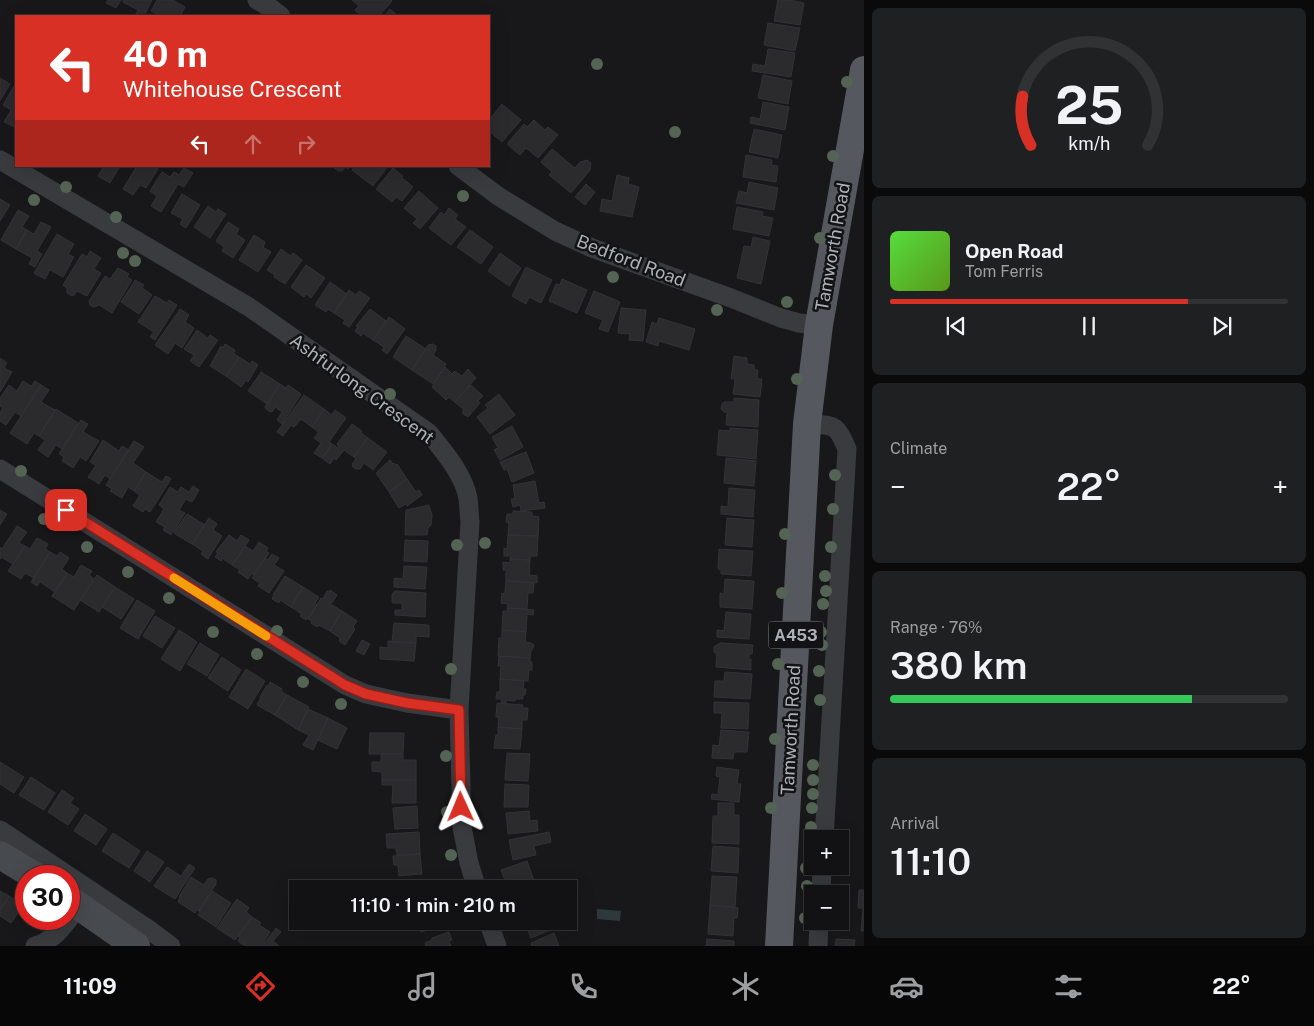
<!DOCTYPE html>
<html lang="en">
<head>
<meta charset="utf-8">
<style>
  :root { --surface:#121214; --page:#1f2022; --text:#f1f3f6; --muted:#9c9ea0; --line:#313234; --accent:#d93025 }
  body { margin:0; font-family:"Public Sans",sans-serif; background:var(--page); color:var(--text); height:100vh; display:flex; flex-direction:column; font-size:19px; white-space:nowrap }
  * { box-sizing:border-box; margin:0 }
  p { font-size:16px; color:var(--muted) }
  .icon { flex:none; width:28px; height:28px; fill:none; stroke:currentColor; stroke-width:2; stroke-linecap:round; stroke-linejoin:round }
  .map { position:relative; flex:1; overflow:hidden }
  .sheet { display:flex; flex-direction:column; gap:8px; padding:8px; background:#0a0a0b; width:450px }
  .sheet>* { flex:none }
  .banner { position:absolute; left:15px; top:15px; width:475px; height:152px; border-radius:0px; box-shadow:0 5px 20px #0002,0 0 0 1px var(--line); background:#d93025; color:#fff; overflow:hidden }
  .buttons { position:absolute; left:804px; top:830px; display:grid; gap:10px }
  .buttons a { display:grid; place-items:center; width:45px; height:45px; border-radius:0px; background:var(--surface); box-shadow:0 5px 20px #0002,0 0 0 1px var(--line); font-size:25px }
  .speed { position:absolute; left:15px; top:865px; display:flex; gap:10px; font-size:25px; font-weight:700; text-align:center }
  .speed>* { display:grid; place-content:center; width:65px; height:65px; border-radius:50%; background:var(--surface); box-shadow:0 5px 20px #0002,0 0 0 1px var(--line); line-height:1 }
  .speed .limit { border:8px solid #d22; background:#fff; color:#111 }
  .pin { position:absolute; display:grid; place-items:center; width:42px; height:42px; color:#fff; margin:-21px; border-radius:10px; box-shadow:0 2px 8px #0006 }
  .me { position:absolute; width:55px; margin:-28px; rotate:359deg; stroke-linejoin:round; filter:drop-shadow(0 0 4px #0008) }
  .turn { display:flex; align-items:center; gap:18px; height:105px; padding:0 25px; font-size:22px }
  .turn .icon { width:65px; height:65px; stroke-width:2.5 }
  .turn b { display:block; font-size:35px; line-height:42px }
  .lanes { display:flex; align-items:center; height:48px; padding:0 25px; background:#0003; justify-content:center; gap:25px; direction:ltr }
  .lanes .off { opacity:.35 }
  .big { font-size:38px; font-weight:600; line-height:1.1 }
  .sheet .card { flex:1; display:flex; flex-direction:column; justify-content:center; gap:8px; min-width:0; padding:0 18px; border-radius:8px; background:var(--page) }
  .sheet .dial { align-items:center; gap:0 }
  .dial svg { height:130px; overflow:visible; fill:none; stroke:var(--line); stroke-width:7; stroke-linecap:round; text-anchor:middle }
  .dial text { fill:var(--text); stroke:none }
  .song { display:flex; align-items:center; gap:15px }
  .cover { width:60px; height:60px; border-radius:8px; background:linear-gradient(135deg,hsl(110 70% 55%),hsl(90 70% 35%)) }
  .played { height:5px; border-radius:2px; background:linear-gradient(90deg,var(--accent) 75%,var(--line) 75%) }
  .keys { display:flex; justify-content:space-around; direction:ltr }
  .heat { display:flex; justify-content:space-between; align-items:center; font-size:28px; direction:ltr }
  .charge { height:8px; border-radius:4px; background:linear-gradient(90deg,#34c759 76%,var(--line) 0) }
  .trip { position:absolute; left:289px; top:880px; width:288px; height:50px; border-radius:0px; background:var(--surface); box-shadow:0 5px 20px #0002,0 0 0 1px var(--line); font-weight:600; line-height:50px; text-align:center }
  .menu { display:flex; height:80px; justify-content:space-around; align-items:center; background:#070708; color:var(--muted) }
  .menu .icon { width:35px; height:35px }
  .menu .selected { color:var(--accent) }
  .menu b { font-size:22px; color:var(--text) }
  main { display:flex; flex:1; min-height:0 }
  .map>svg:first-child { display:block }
  .water { fill:#2e393e }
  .building { fill:#2b2b2e; stroke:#323336 }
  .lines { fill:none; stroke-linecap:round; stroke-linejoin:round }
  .street { stroke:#393b3f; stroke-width:19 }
  .secondary { stroke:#474a4f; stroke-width:28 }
  .primary { stroke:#55585e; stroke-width:28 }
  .tree { fill:#546454 }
  .route-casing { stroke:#8d1f18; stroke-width:12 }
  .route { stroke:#d93025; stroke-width:9 }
  .slow { stroke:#f59e0b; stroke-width:9 }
  .labels { text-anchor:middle; stroke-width:5; stroke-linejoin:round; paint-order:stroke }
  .shield { fill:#131315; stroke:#7d8288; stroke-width:1 }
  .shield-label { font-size:16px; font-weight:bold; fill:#abb1b9 }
  .street-label { font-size:18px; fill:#abb1b9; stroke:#131315 }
</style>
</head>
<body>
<main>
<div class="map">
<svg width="864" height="946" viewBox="0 0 864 946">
  <rect width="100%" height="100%" fill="#18181a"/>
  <path class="water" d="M597 909 621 911 620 921 597 919Z"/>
  <path class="building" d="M108 0H121L116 8 106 3Z
    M123 0H152L144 16H135L138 10 123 2Z
    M157 0H173L185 7 180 16H161L151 11Z
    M352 0H391L392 1 379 16H362L355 10 359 6Z
    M778 0H789L804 3 800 25 774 21Z
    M390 9 398 16H384Z
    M768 23 800 28 795 51 764 45Z
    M768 49 795 53 791 77 752 71 753 64 765 66Z
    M763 75 792 81 788 104 758 98Z
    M0 78 10 84 0 101Z
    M14 86 16 88V124L15 127 4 122 11 110 3 105Z
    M763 102 789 107 785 130 750 123 751 117 760 119Z
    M502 104 521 120 502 142 489 131V120Z
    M534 120 545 130 548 127 558 135 538 158 526 148 520 155 507 144 524 124 527 127Z
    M754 129 782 135 778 158 749 152Z
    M552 149 575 168 580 162 587 160 591 163 590 170 571 193 549 175 552 172 541 162Z
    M746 155 772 160 771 165 778 166 776 182 743 177Z
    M104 166H120L110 183 98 176Z
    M137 166H153L158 169 146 188 140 185 133 195 123 189Z
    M332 166H350L348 169 345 167 342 171H338Z
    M355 166H388L373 186 352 170Z
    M184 168 193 173 184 187 178 184 161 212 151 206 157 196 150 191 162 172 170 177 174 172 179 175Z
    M393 168 403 176 401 177 413 187 402 201 396 197 392 202 376 189Z
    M617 175 629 178 628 184 639 187 632 217 600 211 602 199 612 201Z
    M749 182 778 188 774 210 736 203 739 191 747 193Z
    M586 184 595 192 585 205 575 197Z
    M419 191 438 208 420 229 413 223 417 219 404 208Z
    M182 194 200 205 186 228 180 224 183 219 171 213Z
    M0 199 10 205 0 221Z
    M208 206 216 212 218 209 226 214 210 238 194 227Z
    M737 207 763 212 762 216 773 218 769 236 733 229Z
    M449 208 458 215 455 219 466 227 451 245 429 228 441 212 444 215Z
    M18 210 29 216 22 227 27 230 16 249 1 240Z
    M41 222 51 227 37 251 42 254 35 267 29 264 32 258 16 249 27 230 34 234Z
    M228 222 239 229 236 234 245 240 233 258 222 251 224 247 216 241Z
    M470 230 493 247 481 264 457 247Z
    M57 234 74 244 68 254 74 257 63 277 50 270 45 279 34 273Z
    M254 235 265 242 263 247 271 252 258 272 239 260Z
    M753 237 770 241 761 284 737 278 744 246 751 247Z
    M281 249 291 256 293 253 302 260 285 284 274 277 275 275 267 270Z
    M90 251 101 258 94 269 101 273 87 296 77 291 74 295 72 296 67 293V288L63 285 82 254 87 257Z
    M500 253 521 268 509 286 488 271Z
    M306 265 325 278 311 298 306 294 304 297 291 287Z
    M526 267 552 280 541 303 529 297 526 304 512 296Z
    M118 268 129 274 127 277 132 280 112 313 99 305 94 307 90 305 89 301 105 276 110 279Z
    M562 279 587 290 577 313 549 301 556 284 560 285Z
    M135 280 144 285 142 288 152 295 139 314 121 302Z
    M330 282 347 294 334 313 328 309 326 312 315 305Z
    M349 290 356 295 359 291 370 298 349 327 343 323 345 320 334 313Z
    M594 291 620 302 608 332 599 329 603 320 585 313Z
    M155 296 167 303 169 300 177 305 155 340 150 337 154 332 138 322Z
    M621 308 646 310 643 341 629 340 630 334 618 333Z
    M180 309 189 315 185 322 194 328 182 348 175 343 168 354 155 345Z
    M370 309 386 321 373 340 363 333 361 336 355 331 358 327 356 326Z
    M389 317 405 329 387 354 382 350 384 347 373 340Z
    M659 318 695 329 689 350 659 341 658 346 646 342 652 322 657 324Z
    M197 330 208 338 210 335 218 340 199 367 190 361 194 355 184 349Z
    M406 336 426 349 412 370 393 357Z
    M225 344 235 350 233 353 239 357 226 376 210 366 221 346 223 348Z
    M433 344 436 346V350L433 355 446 364 433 384 412 370 428 345Z
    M734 356 747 358V364L754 365V370H758L757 379H762L760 397 733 394 735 379H731Z
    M239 357 250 364 252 361 258 365 248 382 246 380 241 387 226 376Z
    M0 358 7 363 4 368 12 372 0 392Z
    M445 367 452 374 455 371 462 376 468 369 476 378 455 402 449 397 446 400 432 387Z
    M261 372 280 384 267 404 248 391Z
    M23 381 31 386 35 381 41 385 21 416 15 412 6 425 0 421V413L3 408 0 406V398L9 385 17 391Z
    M280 384 286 388 288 385 301 394 282 424 277 420 282 412 275 407 273 411 270 412 266 409 265 407Z
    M41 385 49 390 41 402 55 410 39 436 34 433 27 444 10 433Z
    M471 385 483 396 478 401 480 403 468 417 462 413 464 410 455 402Z
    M499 394 515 415 490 434 477 417 488 408 485 405Z
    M304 395 324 409 312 427 301 419 294 427 291 425 283 436 277 432Z
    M734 398 759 400 758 427 726 425 727 412H724L721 409 722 404 724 402H734Z
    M56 409 78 423 62 449 56 445 48 457 38 450 45 440 39 436Z
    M324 409 332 415 335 410 346 418 329 442 332 444 322 458 314 453 321 443 314 438 319 432 312 427Z
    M81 420 88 424 83 432 99 441 86 461 80 457 73 468 62 461 64 457 59 454Z
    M352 424 362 431 361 433 368 438 354 457 344 450 336 460 334 458 330 464 322 458 332 444 338 448 339 446 337 444Z
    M512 426 523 447 500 460 494 450 498 448 492 437Z
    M730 428 758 430 756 459 717 455 719 430 730 431Z
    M368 438 387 452 373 470 364 463 360 469H356L353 467 352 464 356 459 354 457Z
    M103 440 119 451 122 446 129 450 110 479 105 475 99 484 88 477 96 465 90 462Z
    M134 441 144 447 133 463 146 472 134 491 128 487 122 498 110 491 112 489 106 485Z
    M526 452 534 473 512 482 507 469 504 470 500 462Z
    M726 458 756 461 754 486 724 483Z
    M390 460 393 464 394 463 396 465 397 464 407 479 389 492 376 473Z
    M146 472 162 482 166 476 171 479 150 512 145 509 143 512 133 506 140 495 134 491Z
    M407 479 416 492 419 490 422 495 407 506 406 504 399 508 389 492Z
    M535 481 539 503 544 502 545 508 521 511 520 505 513 507 511 499H515L513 485Z
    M193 486 199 490 192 502 186 499 179 510 185 513 171 535 163 530 165 527 156 522 164 509 159 505 170 487 178 492 181 487 189 492Z
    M729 488 755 490 753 517 721 514V506L728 507Z
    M429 505 432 515 431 525 428 528 427 535H405L406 510Z
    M0 510 7 514 0 525Z
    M513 511 532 512V516L539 517 538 536 508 535 509 523 506 522 507 514H513Z
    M187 514 205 525 192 544 175 534 174 532Z
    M209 518 217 524 213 530 222 536 208 559 201 554 203 551 192 544Z
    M727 518 754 520 752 547 725 545Z
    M17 526 27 532 19 543 25 546 13 564 1 557 0 559V547L2 549Z
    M229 535 237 541 241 535 249 540 232 565 222 558 221 561 215 557 218 553 216 552Z
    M508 535 538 536 537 556H530V560L510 559 511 556H504V548L507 549Z
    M37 538 48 544 45 549 50 552 34 578 25 573 21 579 8 571 25 546 30 549Z
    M405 540 428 541 427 562 404 561Z
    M259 542 268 548 266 551 269 553 254 575 252 573 248 579 238 572 240 570 232 565 245 546 253 551Z
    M719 549 753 551 751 576 721 574V570L718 569Z
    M50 552 57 556 60 552 69 558 62 569 67 573 55 592 40 582 37 586 31 582Z
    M272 554 279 558 274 565 284 571 269 593 258 586 260 583 252 578 265 558 268 560Z
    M510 559 530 560 529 575 537 576V583L506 581V570H503V562L510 563Z
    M81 565 92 571 89 575 94 579 74 610 52 596 67 573 74 577Z
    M404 566 427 567 425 589 394 587V578L403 579Z
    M97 575 115 587 99 612 80 600Z
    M285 576 303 587 291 607 280 600 279 603 272 599 274 595H273Z
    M725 579 754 581 752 609 720 607V593L724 594Z
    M506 581 534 583 533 593H528L527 609 507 608 508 604 501 603 502 593 505 594Z
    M115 587 134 599 121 619 102 607Z
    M303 587 319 597 315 603 317 605 308 619 307 618 306 620 300 616 302 614 291 607Z
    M330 590 337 595 332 603 330 602 329 603 342 611 330 631 319 625 317 627 311 623 312 621 308 619 321 598 323 599 327 591 329 592Z
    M395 591 426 593 425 617 395 615V610H402V603H393L392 601V594Z
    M137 600 155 611 138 639 120 628Z
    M507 608 534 610 533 615 527 614 526 632 502 630 503 611H508Z
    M342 611 357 621 353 627 355 629 345 645 339 641 340 638 330 631Z
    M726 612 751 614 749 639 717 637V630L724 631Z
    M155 616 175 628 162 648 143 636Z
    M394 623 429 625V637L416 636V643L392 642Z
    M179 630 197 642 180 671 161 659Z
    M502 630 526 632 525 642 531 643 534 645 533 648 531 651 530 658 498 656 499 638H502Z
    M362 640 370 644 364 655 356 651Z
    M388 641 416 643 414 661 380 659V647L388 648Z
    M200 643 219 655 207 676 187 664Z
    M720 643 753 645 752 654H749V659H751V670L716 667 717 654 714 652V647Z
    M499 656 530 658V662H532V670H529L528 681 500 679 501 666H498Z
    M222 657 241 670 228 691 208 678Z
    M246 669 265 681 248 709 229 697Z
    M725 672 752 674 750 699 714 697 715 681H724Z
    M500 679 524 681 523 689H526L525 695H523V699H515V701L506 700V703H501L502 699H496L497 692H500Z
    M270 682 282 689 281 691 287 695 275 715 257 705 260 699 262 698 260 697 267 685 269 686Z
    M287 695 309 707 298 730 275 715Z
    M714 702 749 703 748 729 721 728 722 713H714Z
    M497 703 523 705 522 708H528L527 720H522V729L498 727 499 717H496Z
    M308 709 328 718 313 750 303 745 309 735 298 730Z
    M328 718 347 728 337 749 318 740Z
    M498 727 522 729 520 749 494 748 495 740 496 735H498Z
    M721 730 749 732 747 752H734L733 759 712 758 713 745 719 746Z
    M370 733H404L403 754H369Z
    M507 753 530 754 528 781 505 780Z
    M381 754H403V760H416V780H382V772L372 771V762H381Z
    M0 762 24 777 14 793 0 784Z
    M717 767 739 770 737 784H741L739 802 711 799 712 794 718 795 720 777 716 776Z
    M31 777 55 793 44 810 19 795Z
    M382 780H416V803H392L393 785H382Z
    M505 784 529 785 528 807H504Z
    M62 790 74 798 70 803 79 809 68 825 48 812Z
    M718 803H734V815H739V844L712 843 713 816H718Z
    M417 806 418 828 395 829 393 808Z
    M529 811 530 821 537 820 538 831 508 834 506 813Z
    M85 814 107 829 96 845 74 831Z
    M419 832 420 854 397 855 396 848H387L386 834Z
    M549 832 551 842 534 846 536 855 513 860 509 840Z
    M113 833 140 851 129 868 102 851Z
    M713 846 739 848 738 873 711 871Z
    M147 851 164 862 150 882 134 871Z
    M420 854 422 874 399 876 398 865H394L393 856Z
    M527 861 535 883 518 889H512L508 879 505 880 501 870Z
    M189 864 195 868 175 899 154 886 167 867 181 876Z
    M712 876 737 877 735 907 710 905Z
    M191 877 204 885 208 879 212 878 216 880V884L199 911 197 910 195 913 178 902 180 898 179 897Z
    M428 880 431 889H403Z
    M542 880 545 889H518L535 883Z
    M859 890H864V931H861L863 908H858Z
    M0 891 9 896 0 910Z
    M212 891 231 903 216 927 198 915 200 912 199 911Z
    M9 896 23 905 11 923 0 916V910Z
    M237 899 249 908 246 912 252 917 235 940 217 928Z
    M710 905 738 908 737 918H734L733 936 708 934Z
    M252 917 261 923 259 925 270 932 261 946H246L244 945 246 942 245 941 243 945 238 941 240 938 238 936Z
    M407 921H441L442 926 421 932 419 924 409 927Z
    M524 921H550L553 929 531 938Z
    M276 928 281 932 273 941 279 946H262Z
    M449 932 452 940 449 941 451 946H426L425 943 432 940V938Z
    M554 933 559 946H532L531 943Z
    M707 939 734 941V946H706Z
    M836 939 855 940 854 946H835Z"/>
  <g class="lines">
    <path class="street" d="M257 0 272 9 281 16
      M0 160 249 307 429 433C444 452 463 473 468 498 469 506 469 514 470 522L459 710 462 827 469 863 477 889
      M458 166 498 196 555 231 592 248 731 298 781 318 799 323 819 325
      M807 424C834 426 836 422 847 449L824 839
      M0 469 345 685 366 694 407 703 459 710
      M0 830 151 931 171 946
      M821 894 822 866
      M488 921 497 946
      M35 946C55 941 67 921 79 906
      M818 946 819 921"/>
    <path class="secondary" d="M0 855 35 876
      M69 899 136 946"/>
    <path class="primary" d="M779 946 807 424 819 325 864 70"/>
  </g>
  <g class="tree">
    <circle cx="597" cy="64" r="6"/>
    <circle cx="847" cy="82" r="6"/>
    <circle cx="675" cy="132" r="6"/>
    <circle cx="833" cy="156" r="6"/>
    <circle cx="66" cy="187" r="6"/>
    <circle cx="463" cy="196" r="6"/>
    <circle cx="34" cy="200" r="6"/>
    <circle cx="116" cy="217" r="6"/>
    <circle cx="820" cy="238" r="6"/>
    <circle cx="123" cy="253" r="6"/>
    <circle cx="135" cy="261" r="6"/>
    <circle cx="613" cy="277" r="6"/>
    <circle cx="787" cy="302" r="6"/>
    <circle cx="717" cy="310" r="6"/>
    <circle cx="797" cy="379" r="6"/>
    <circle cx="390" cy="394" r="6"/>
    <circle cx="21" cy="471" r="6"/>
    <circle cx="835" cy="475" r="6"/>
    <circle cx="833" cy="509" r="6"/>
    <circle cx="44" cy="519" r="6"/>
    <circle cx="785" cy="534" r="6"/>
    <circle cx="485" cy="543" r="6"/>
    <circle cx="457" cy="545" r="6"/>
    <circle cx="87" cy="547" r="6"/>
    <circle cx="831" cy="547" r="6"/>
    <circle cx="128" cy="572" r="6"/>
    <circle cx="825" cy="576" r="6"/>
    <circle cx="826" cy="591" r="6"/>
    <circle cx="782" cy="593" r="6"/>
    <circle cx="169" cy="598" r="6"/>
    <circle cx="823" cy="604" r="6"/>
    <circle cx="277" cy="631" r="6"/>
    <circle cx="213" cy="632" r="6"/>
    <circle cx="821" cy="632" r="6"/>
    <circle cx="822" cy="645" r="6"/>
    <circle cx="257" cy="654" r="6"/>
    <circle cx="778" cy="664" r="6"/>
    <circle cx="451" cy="669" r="6"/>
    <circle cx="819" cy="671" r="6"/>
    <circle cx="303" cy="682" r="6"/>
    <circle cx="820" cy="700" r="6"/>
    <circle cx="341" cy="704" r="6"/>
    <circle cx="775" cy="739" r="6"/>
    <circle cx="446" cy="756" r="6"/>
    <circle cx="813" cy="765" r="6"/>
    <circle cx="813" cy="780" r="6"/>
    <circle cx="813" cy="794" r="6"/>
    <circle cx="771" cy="808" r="6"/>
    <circle cx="812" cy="808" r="6"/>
    <circle cx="447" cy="812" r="6"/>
    <circle cx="811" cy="827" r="6"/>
    <circle cx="451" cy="855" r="6"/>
    <circle cx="806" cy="868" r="6"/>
    <circle cx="807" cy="886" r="6"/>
    <circle cx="805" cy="918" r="6"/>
  </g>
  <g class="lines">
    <g class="route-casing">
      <path id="route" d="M66 510 345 685 366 694 407 703 459 710 461 807"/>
    </g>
    <use href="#route" class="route"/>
    <path class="slow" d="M174 578 266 636"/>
  </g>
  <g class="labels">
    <rect class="shield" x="768.5" y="621.5" width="55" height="27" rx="4"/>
    <g class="shield-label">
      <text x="796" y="641">A453</text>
    </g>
    <g class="street-label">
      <text transform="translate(833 247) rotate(-80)" y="6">Tamworth Road</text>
      <text transform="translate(631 261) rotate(21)" y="6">Bedford Road</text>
      <text transform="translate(362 389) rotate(36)" y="6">Ashfurlong Crescent</text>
      <text transform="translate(791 730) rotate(-87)" y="6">Tamworth Road</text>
    </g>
  </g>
</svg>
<div class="buttons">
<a>+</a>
<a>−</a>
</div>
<div class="speed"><div class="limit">30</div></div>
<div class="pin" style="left:66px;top:510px;background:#d93025"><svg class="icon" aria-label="arrive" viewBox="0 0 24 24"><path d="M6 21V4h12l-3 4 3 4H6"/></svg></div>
<svg class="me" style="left:461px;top:807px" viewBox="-20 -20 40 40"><path d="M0-17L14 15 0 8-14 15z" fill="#d93025" stroke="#fff" stroke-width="4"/></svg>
<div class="trip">11:10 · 1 min · 210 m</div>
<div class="banner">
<div class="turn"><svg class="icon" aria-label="left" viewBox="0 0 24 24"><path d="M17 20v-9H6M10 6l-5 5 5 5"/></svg><div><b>40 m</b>Whitehouse Crescent</div></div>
<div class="lanes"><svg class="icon" aria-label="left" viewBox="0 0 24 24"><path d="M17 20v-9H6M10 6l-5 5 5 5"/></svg><svg class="icon off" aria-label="ahead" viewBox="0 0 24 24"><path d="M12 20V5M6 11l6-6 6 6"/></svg><svg class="icon off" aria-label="right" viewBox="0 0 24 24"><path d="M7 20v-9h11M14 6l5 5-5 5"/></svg></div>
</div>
</div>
<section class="sheet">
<div class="card dial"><svg viewBox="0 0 100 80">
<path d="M14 69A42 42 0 1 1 86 69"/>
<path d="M14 69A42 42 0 0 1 9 39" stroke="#d93025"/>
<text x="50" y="56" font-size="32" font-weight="700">25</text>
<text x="50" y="72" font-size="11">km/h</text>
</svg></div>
<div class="card">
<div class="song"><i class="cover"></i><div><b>Open Road</b><p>Tom Ferris</p></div></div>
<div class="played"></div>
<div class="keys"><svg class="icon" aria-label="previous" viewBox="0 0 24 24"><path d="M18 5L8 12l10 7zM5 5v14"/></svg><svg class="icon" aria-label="pause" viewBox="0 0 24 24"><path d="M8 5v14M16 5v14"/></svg><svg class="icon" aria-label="next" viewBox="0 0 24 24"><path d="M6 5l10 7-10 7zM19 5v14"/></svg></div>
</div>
<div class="card"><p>Climate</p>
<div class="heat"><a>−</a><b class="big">22°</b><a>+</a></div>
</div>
<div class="card"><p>Range · 76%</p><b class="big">380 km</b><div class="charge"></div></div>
<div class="card"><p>Arrival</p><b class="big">11:10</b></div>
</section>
</main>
<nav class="menu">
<b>11:09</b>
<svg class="icon selected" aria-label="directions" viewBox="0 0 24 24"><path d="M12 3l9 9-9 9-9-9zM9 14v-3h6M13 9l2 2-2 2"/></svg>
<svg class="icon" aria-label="music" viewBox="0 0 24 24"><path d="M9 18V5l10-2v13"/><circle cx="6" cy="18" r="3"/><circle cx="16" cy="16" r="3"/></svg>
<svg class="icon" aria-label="phone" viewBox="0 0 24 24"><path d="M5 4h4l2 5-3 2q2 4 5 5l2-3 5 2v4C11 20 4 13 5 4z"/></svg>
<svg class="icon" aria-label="climate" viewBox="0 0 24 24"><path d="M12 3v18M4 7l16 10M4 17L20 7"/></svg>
<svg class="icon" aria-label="car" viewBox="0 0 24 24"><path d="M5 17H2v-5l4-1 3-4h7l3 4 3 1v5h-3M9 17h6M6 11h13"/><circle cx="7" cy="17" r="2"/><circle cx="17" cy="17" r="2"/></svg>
<svg class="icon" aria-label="filters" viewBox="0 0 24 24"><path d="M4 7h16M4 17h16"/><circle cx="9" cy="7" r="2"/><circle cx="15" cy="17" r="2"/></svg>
<b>22°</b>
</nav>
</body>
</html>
